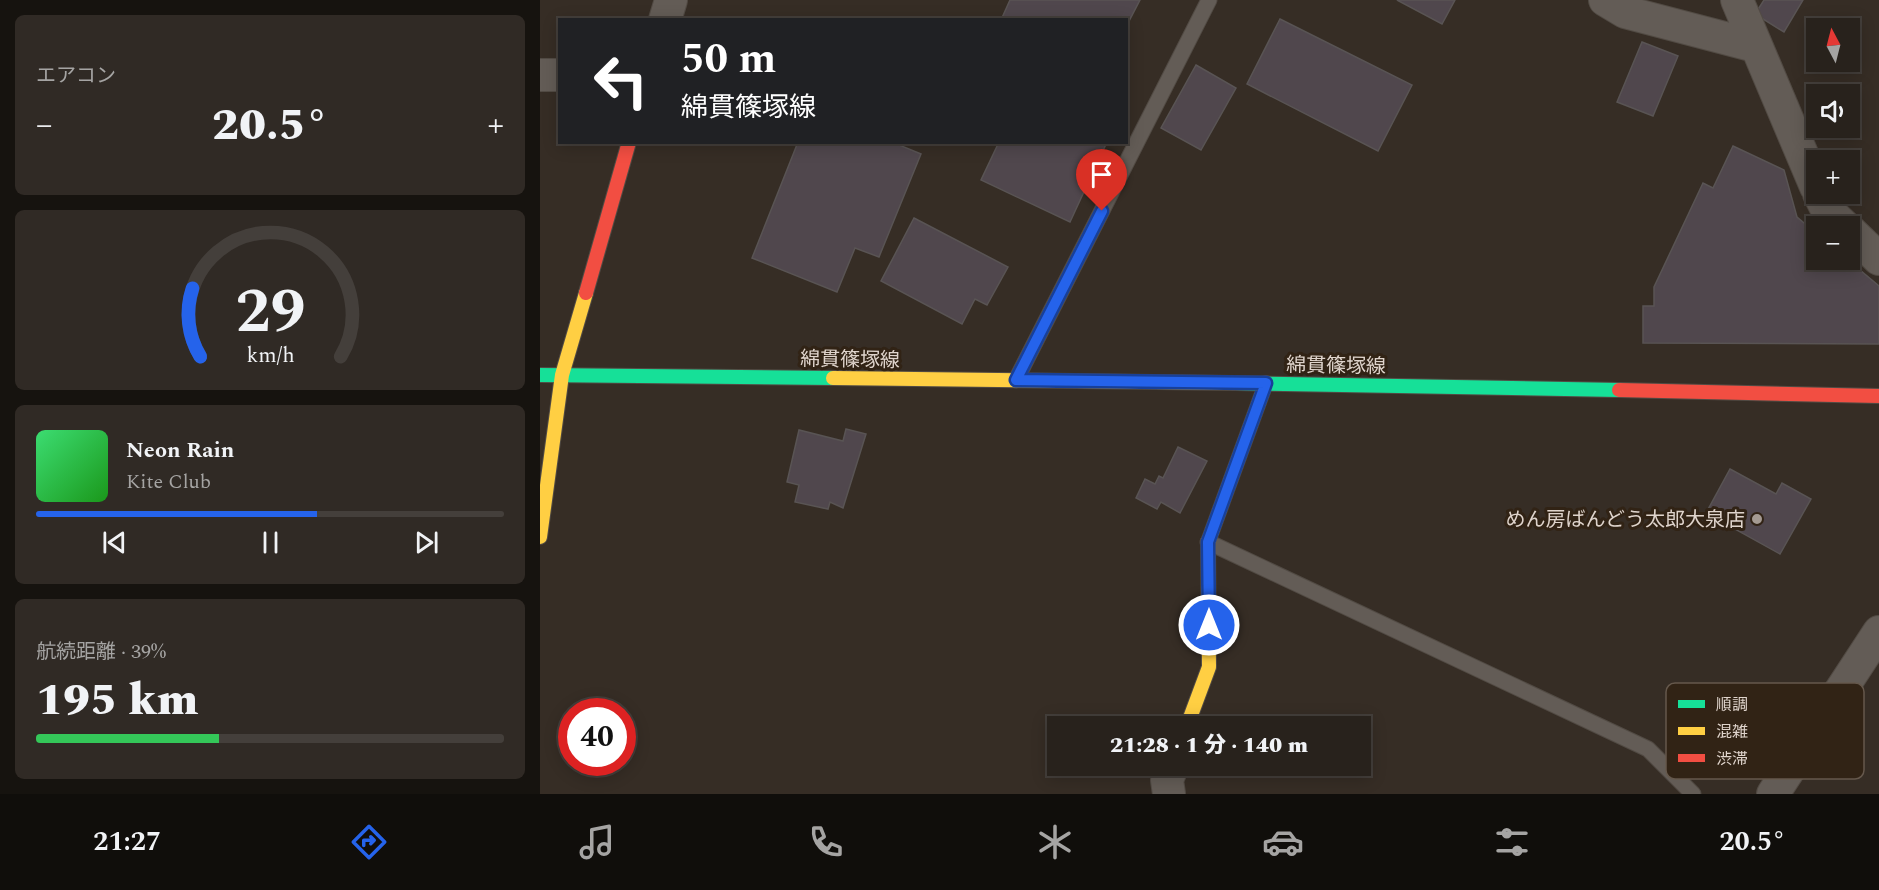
<!DOCTYPE html>
<html lang="ja">
<head>
<meta charset="utf-8">
<style>
  :root { --surface:#28221c; --page:#302a25; --text:#f1f3f6; --muted:#a5a4a3; --line:#443f3b; --accent:#2563eb }
  body { margin:0; font-family:Spectral,"Noto Sans JP",serif; background:var(--page); color:var(--text); height:100vh; display:flex; flex-direction:column; font-size:22px; white-space:nowrap }
  * { box-sizing:border-box; margin:0 }
  p { font-size:20px; color:var(--muted) }
  .icon { flex:none; width:33px; height:33px; fill:none; stroke:currentColor; stroke-width:2; stroke-linecap:round; stroke-linejoin:round }
  .map { position:relative; flex:1; overflow:hidden }
  .side { display:flex; flex-direction:column; gap:15px; padding:15px; background:#16130f; width:540px }
  .side>* { flex:none }
  .banner { position:absolute; left:18px; top:18px; width:570px; height:126px; border-radius:0px; box-shadow:0 3px 15px #0003,0 0 0 2px var(--line); background:#202124; color:#fff; overflow:hidden }
  .needle { width:39px; rotate:353deg }
  .fabs { position:absolute; left:1266px; top:18px; display:grid; gap:12px }
  .fabs a { display:grid; place-items:center; width:54px; height:54px; border-radius:0px; background:var(--surface); box-shadow:0 3px 15px #0003,0 0 0 2px var(--line); font-size:30px }
  .speed { position:absolute; left:18px; top:698px; display:flex; gap:12px; font-size:30px; font-weight:700; text-align:center }
  .speed>* { display:grid; place-content:center; width:78px; height:78px; border-radius:50%; background:var(--surface); box-shadow:0 3px 15px #0003,0 0 0 2px var(--line); line-height:1 }
  .speed .limit { border:9px solid #d22; background:#fff; color:#111 }
  .pin { position:absolute; display:grid; place-items:center; width:51px; height:51px; color:#fff; margin:-62px -26px; border-radius:50% 50% 50% 0; rotate:-45deg; box-shadow:0 0 6px #0007 }
  .pin .icon { rotate:45deg }
  .me { position:absolute; width:66px; margin:-33px; rotate:0deg; stroke-linejoin:round; filter:drop-shadow(0 0 4px #0008) }
  .turn { display:flex; align-items:center; gap:21px; height:126px; padding:0 24px; font-size:27px }
  .turn .icon { width:78px; height:78px; stroke-width:2.5 }
  .turn b { display:block; font-size:42px; line-height:51px }
  .big { font-size:45px; font-weight:800; line-height:1.1 }
  .side .card { flex:1; display:flex; flex-direction:column; justify-content:center; gap:9px; min-width:0; padding:0 21px; border-radius:9px; background:var(--page) }
  .side .dial { align-items:center; gap:0 }
  .dial svg { height:156px; overflow:visible; fill:none; stroke:var(--line); stroke-width:7; stroke-linecap:round; text-anchor:middle }
  .dial text { fill:var(--text); stroke:none }
  .song { display:flex; align-items:center; gap:18px }
  .cover { width:72px; height:72px; border-radius:9px; background:linear-gradient(135deg,hsl(140 70% 55%),hsl(120 70% 35%)) }
  .played { height:6px; border-radius:3px; background:linear-gradient(90deg,var(--accent) 60%,var(--line) 60%) }
  .keys { display:flex; justify-content:space-around; direction:ltr }
  .heat { display:flex; justify-content:space-between; align-items:center; font-size:33px; direction:ltr }
  .charge { height:9px; border-radius:4px; background:linear-gradient(90deg,#34c759 39%,var(--line) 0) }
  .trip { position:absolute; left:507px; top:716px; width:324px; height:60px; border-radius:0px; background:var(--surface); box-shadow:0 3px 15px #0003,0 0 0 2px var(--line); font-weight:800; line-height:60px; text-align:center }
  .menu { display:flex; height:96px; justify-content:space-around; align-items:center; background:#100e0b; color:var(--muted) }
  .menu .icon { width:42px; height:42px }
  .menu .active { color:var(--accent) }
  .menu b { font-size:27px; color:var(--text) }
  main { display:flex; flex:1; min-height:0 }
  .map>svg:first-child { display:block }
  .building { fill:#50474d; stroke:#595454; stroke-width:1.5 }
  .lines { fill:none; stroke-linecap:round; stroke-linejoin:round }
  .lane-casing { stroke:#524b44; stroke-width:17 }
  .street-casing { stroke:#524b44; stroke-width:34 }
  .fast-casing { stroke:#524b44; stroke-width:16 }
  .slow-casing { stroke:#524b44; stroke-width:16 }
  .jam-casing { stroke:#524b44; stroke-width:16 }
  .lane { stroke:#635c56; stroke-width:15 }
  .street { stroke:#635c56; stroke-width:32 }
  .fast { stroke:#16e098; stroke-width:14 }
  .slow { stroke:#ffcf43; stroke-width:14 }
  .jam { stroke:#f24e42; stroke-width:14 }
  .route-casing { stroke:#184099; stroke-width:15 }
  .route { stroke:#2563eb; stroke-width:10 }
  .poi-dot { fill:#a49a92; stroke:#312315; stroke-width:2 }
  .labels { text-anchor:middle; stroke-width:6; stroke-linejoin:round; paint-order:stroke }
  .street-label { font-size:20px; fill:#dfd4cc; stroke:#312315 }
  .poi-label { font-size:20px; fill:#dfd4cc; stroke:#312315; text-anchor:end }
  .key { fill:#312315; stroke:#65584c; stroke-width:1.5 }
  .key-label { font-size:16px; fill:#dfd4cc }
</style>
</head>
<body>
<main>
<section class="side">
<div class="card"><p>エアコン</p>
<div class="heat"><a>−</a><b class="big">20.5°</b><a>+</a></div>
</div>
<div class="card dial"><svg viewBox="0 0 100 80">
<path d="M14 69A42 42 0 1 1 86 69"/>
<path d="M14 69A42 42 0 0 1 10 34" stroke="#2563eb"/>
<text x="50" y="56" font-size="32" font-weight="700">29</text>
<text x="50" y="72" font-size="11">km/h</text>
</svg></div>
<div class="card">
<div class="song"><i class="cover"></i><div><b>Neon Rain</b><p>Kite Club</p></div></div>
<div class="played"></div>
<div class="keys"><svg class="icon" aria-label="previous" viewBox="0 0 24 24"><path d="M18 5L8 12l10 7zM5 5v14"/></svg><svg class="icon" aria-label="pause" viewBox="0 0 24 24"><path d="M8 5v14M16 5v14"/></svg><svg class="icon" aria-label="next" viewBox="0 0 24 24"><path d="M6 5l10 7-10 7zM19 5v14"/></svg></div>
</div>
<div class="card"><p>航続距離 · 39%</p><b class="big">195 km</b><div class="charge"></div></div>
</section>
<div class="map">
<svg width="1339" height="794" viewBox="0 0 1339 794">
  <rect width="100%" height="100%" fill="#362d25"/>
  <path class="building" d="M470 0H600L586 27V20H461Z
    M857 0H915L902 24Z
    M1224 0H1263L1244 32 1215 14Z
    M740 19 872 85 838 151 707 84Z
    M1102 42 1138 56 1113 116 1077 102Z
    M656 65 696 88 661 150 621 128Z
    M258 142H361L359 145 381 154 339 257 315 248 297 292 212 258Z
    M459 142H567L530 222 441 180Z
    M1193 146 1244 170 1257 217 1276 233V260H1308L1339 286V344L1103 343V306H1114V287L1163 183 1173 188Z
    M374 218 468 267 447 305 435 299 422 324 341 281Z
    M306 429 326 434 303 508 290 502 288 509 255 502 259 485 247 482 259 430 303 441Z
    M638 447 667 461 640 513 621 502 617 509 596 498 605 479 615 484 619 476 623 478Z
    M1190 469 1236 494 1242 483 1271 499 1240 554 1166 513Z"/>
  <g class="lines">
    <g class="lane-casing">
      <path id="lane" d="M476 380 669 0
        M668 542 1108 749 1153 794"/>
    </g>
    <g class="street-casing">
      <path id="street" d="M1065 0 1085 12 1215 46
        M1197 0 1276 187
        M125 20 131 0
        M0 75H20
        M1279 194 1287 210 1304 226
        M1310 231 1339 259
        M629 794 627 780 633 765
        M1233 794 1339 632"/>
    </g>
    <g class="fast-casing">
      <path id="fast" d="M0 375 293 378
        M695 383 1079 390"/>
    </g>
    <g class="slow-casing">
      <path id="slow" d="M293 378 695 383
        M0 537 22 375 46 293
        M647 726 669 667 668 542 726 383"/>
    </g>
    <g class="jam-casing">
      <path id="jam" d="M46 293 89 142
        M1079 390 1339 396"/>
    </g>
    <use href="#lane" class="lane"/>
    <use href="#street" class="street"/>
    <use href="#fast" class="fast"/>
    <use href="#slow" class="slow"/>
    <use href="#jam" class="jam"/>
  </g>
  <g class="lines">
    <g class="route-casing">
      <path id="route" d="M562 211 476 380 726 383 668 542 669 625"/>
    </g>
    <use href="#route" class="route"/>
  </g>
  <circle class="poi-dot" cx="1217" cy="519" r="6"/>
  <g class="labels">
    <g class="street-label">
      <text transform="translate(310 359) rotate(1)" y="7">綿貫篠塚線</text>
      <text transform="translate(796 365) rotate(1)" y="7">綿貫篠塚線</text>
    </g>
    <g class="poi-label">
      <text x="1205" y="526">めん房ばんどう太郎大泉店</text>
    </g>
  </g>
  <rect x="1126" y="683" width="198" height="96" rx="9" class="key"/>
  <rect x="1138" y="700" width="27" height="8" fill="#16e098"/>
  <rect x="1138" y="727" width="27" height="8" fill="#ffcf43"/>
  <rect x="1138" y="754" width="27" height="8" fill="#f24e42"/>
  <g class="key-label">
    <text x="1176" y="710">順調</text>
    <text x="1176" y="737">混雑</text>
    <text x="1176" y="764">渋滞</text>
  </g>
</svg>
<div class="fabs">
<a><svg class="needle" viewBox="-14 -14 28 28"><path d="M0-13l5 13h-10z" fill="#e53935"/><path d="M0 13l5-13h-10z" fill="#a5a4a3"/></svg></a>
<a><svg class="icon" aria-label="sound" viewBox="0 0 24 24"><path d="M4 9h4l5-4v14l-5-4H4zM17 9q2 3 0 6"/></svg></a>
<a>+</a>
<a>−</a>
</div>
<div class="speed"><div class="limit">40</div></div>
<div class="pin" style="left:562px;top:211px;background:#d93025"><svg class="icon" aria-label="arrive" viewBox="0 0 24 24"><path d="M6 21V4h12l-3 4 3 4H6"/></svg></div>
<svg class="me" style="left:669px;top:625px" viewBox="-20 -20 40 40"><circle r="17" fill="#2563eb" stroke="#fff" stroke-width="3"/><path d="M0-11L8 9 0 5-8 9z" fill="#fff"/></svg>
<div class="trip">21:28 · 1 分 · 140 m</div>
<div class="banner">
<div class="turn"><svg class="icon" aria-label="left" viewBox="0 0 24 24"><path d="M17 20v-9H6M10 6l-5 5 5 5"/></svg><div><b>50 m</b>綿貫篠塚線</div></div>
</div>
</div>
</main>
<nav class="menu">
<b>21:27</b>
<svg class="icon active" aria-label="directions" viewBox="0 0 24 24"><path d="M12 3l9 9-9 9-9-9zM9 14v-3h6M13 9l2 2-2 2"/></svg>
<svg class="icon" aria-label="music" viewBox="0 0 24 24"><path d="M9 18V5l10-2v13"/><circle cx="6" cy="18" r="3"/><circle cx="16" cy="16" r="3"/></svg>
<svg class="icon" aria-label="phone" viewBox="0 0 24 24"><path d="M5 4h4l2 5-3 2q2 4 5 5l2-3 5 2v4C11 20 4 13 5 4z"/></svg>
<svg class="icon" aria-label="climate" viewBox="0 0 24 24"><path d="M12 3v18M4 7l16 10M4 17L20 7"/></svg>
<svg class="icon" aria-label="car" viewBox="0 0 24 24"><path d="M5 17H2v-5l4-1 3-4h7l3 4 3 1v5h-3M9 17h6M6 11h13"/><circle cx="7" cy="17" r="2"/><circle cx="17" cy="17" r="2"/></svg>
<svg class="icon" aria-label="filters" viewBox="0 0 24 24"><path d="M4 7h16M4 17h16"/><circle cx="9" cy="7" r="2"/><circle cx="15" cy="17" r="2"/></svg>
<b>20.5°</b>
</nav>
</body>
</html>
